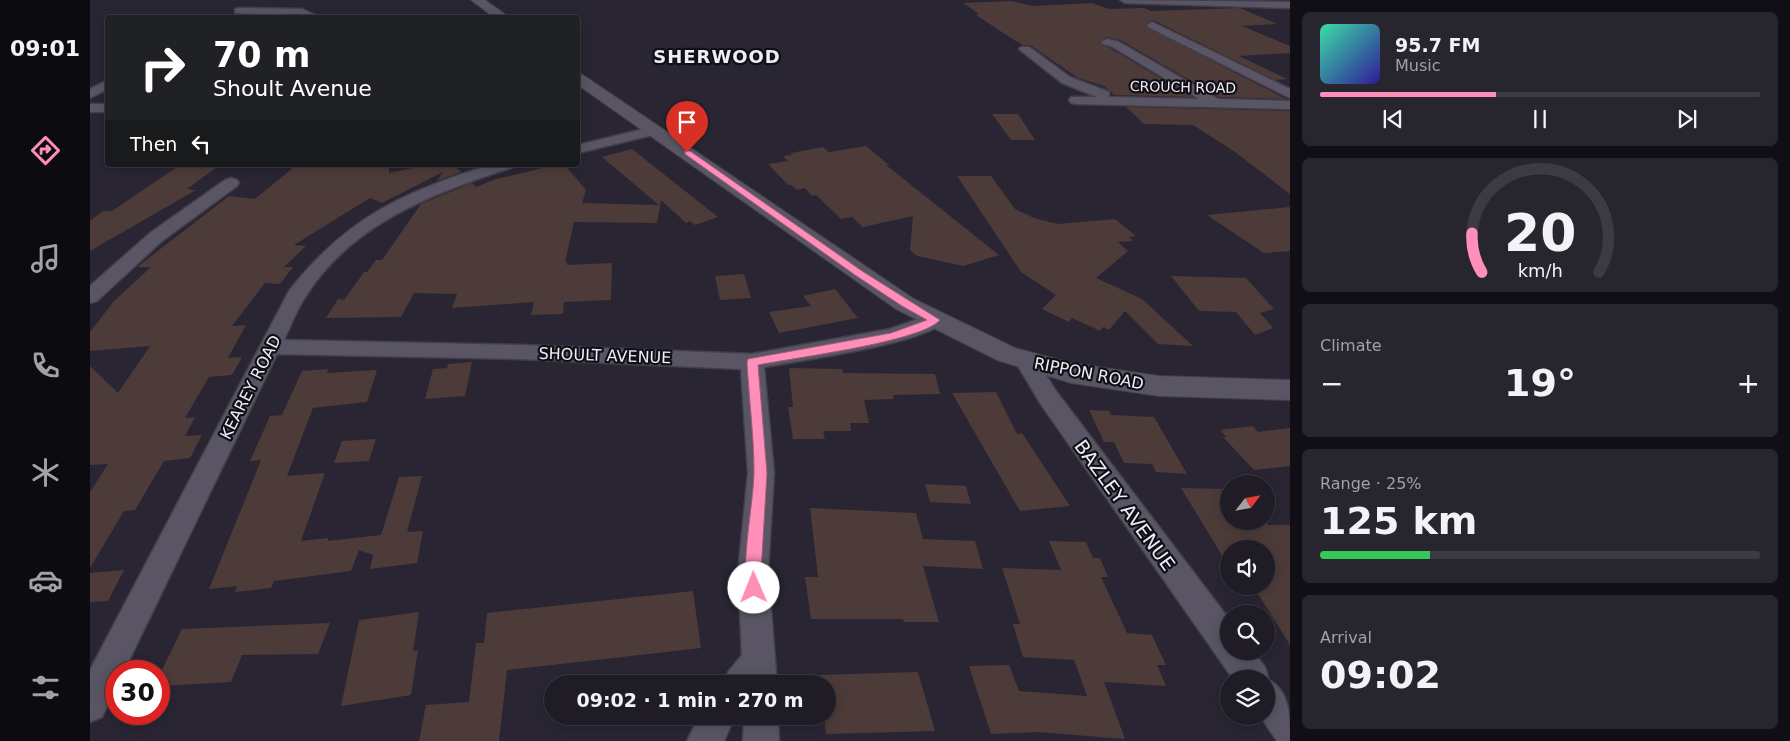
<!DOCTYPE html>
<html lang="en">
<head>
<meta charset="utf-8">
<style>
  :root { --surface:#1f1c26; --page:#27252e; --text:#f1f3f6; --muted:#a1a1a7; --line:#3c3a43; --accent:#ff8eb9 }
  body { margin:0; font-family:"DejaVu Sans",sans-serif; background:var(--page); color:var(--text); height:100vh; display:flex; flex-direction:column; font-size:19px; white-space:nowrap }
  * { box-sizing:border-box; margin:0 }
  p { font-size:16px; color:var(--muted) }
  .icon { flex:none; width:28px; height:28px; fill:none; stroke:currentColor; stroke-width:2; stroke-linecap:round; stroke-linejoin:round }
  .map { position:relative; flex:1; overflow:hidden }
  .sheet { display:flex; flex-direction:column; gap:12px; padding:12px; background:#110f15; width:500px }
  .sheet>* { flex:none }
  .top-card { position:absolute; left:15px; top:15px; width:475px; height:152px; border-radius:5px; box-shadow:0 2px 12px #0003,0 0 0 1px var(--line); background:#202124; color:#fff; overflow:hidden }
  .needle { width:32px; rotate:59deg }
  .buttons { position:absolute; left:1130px; top:475px; display:grid; gap:10px }
  .buttons a { display:grid; place-items:center; width:55px; height:55px; border-radius:50%; background:var(--surface); box-shadow:0 2px 12px #0003,0 0 0 1px var(--line); font-size:25px }
  .speed { position:absolute; left:15px; top:660px; display:flex; gap:10px; font-size:25px; font-weight:700; text-align:center }
  .speed>* { display:grid; place-content:center; width:65px; height:65px; border-radius:50%; background:var(--surface); box-shadow:0 2px 12px #0003,0 0 0 1px var(--line); line-height:1 }
  .speed .limit { border:8px solid #d22; background:#fff; color:#111 }
  .pin { position:absolute; display:grid; place-items:center; width:42px; height:42px; color:#fff; margin:-51px -21px; border-radius:50% 50% 50% 0; rotate:-45deg; box-shadow:0 0 5px #0007 }
  .pin .icon { rotate:45deg }
  .me { position:absolute; width:55px; margin:-28px; rotate:359deg; stroke-linejoin:round; filter:drop-shadow(0 0 4px #0008) }
  .turn { display:flex; align-items:center; gap:18px; height:105px; padding:0 25px; font-size:22px }
  .turn .icon { width:65px; height:65px; stroke-width:2.5 }
  .turn b { display:block; font-size:35px; line-height:42px }
  .then { display:flex; align-items:center; height:48px; padding:0 25px; background:#0003; gap:10px; font-size:19px }
  .big { font-size:38px; font-weight:600; line-height:1.1 }
  .sheet .widget { flex:1; display:flex; flex-direction:column; justify-content:center; gap:8px; min-width:0; padding:0 18px; border-radius:8px; background:var(--page) }
  .sheet .dial { align-items:center; gap:0 }
  .dial svg { height:130px; overflow:visible; fill:none; stroke:var(--line); stroke-width:7; stroke-linecap:round; text-anchor:middle }
  .dial text { fill:var(--text); stroke:none }
  .song { display:flex; align-items:center; gap:15px }
  .cover { width:60px; height:60px; border-radius:8px; background:linear-gradient(135deg,hsl(160 70% 55%),hsl(250 70% 35%)) }
  .played { height:5px; border-radius:2px; background:linear-gradient(90deg,var(--accent) 40%,var(--line) 40%) }
  .keys { display:flex; justify-content:space-around; direction:ltr }
  .heat { display:flex; justify-content:space-between; align-items:center; font-size:28px; direction:ltr }
  .charge { height:8px; border-radius:4px; background:linear-gradient(90deg,#34c759 25%,var(--line) 0) }
  .trip { position:absolute; left:454px; top:675px; width:292px; height:50px; border-radius:25px; background:var(--surface); box-shadow:0 2px 12px #0003,0 0 0 1px var(--line); font-weight:600; line-height:50px; text-align:center }
  main { display:flex; flex:1; min-height:0 }
  .menu { display:flex; flex-direction:column; width:90px; justify-content:space-around; align-items:center; background:#0c0b0f; color:var(--muted) }
  .menu .icon { width:35px; height:35px }
  .menu .active { color:var(--accent) }
  .menu b { font-size:22px; color:var(--text) }
  .map>svg:first-child { display:block }
  .building { fill:#4c3b39 }
  .lines { fill:none; stroke-linecap:round; stroke-linejoin:round }
  .minor-casing { stroke:#433f4a; stroke-width:3 }
  .tertiary-casing { stroke:#433f4a; stroke-width:2 }
  .minor { fill:#595564; fill-rule:evenodd }
  .tertiary { fill:#595564; fill-rule:evenodd }
  .route { fill:#ff8eb9; stroke:#a65c78 }
  .labels { text-anchor:middle; stroke-width:4.5; stroke-linejoin:round; paint-order:stroke }
  .far-street-label { font-size:14px; fill:#efecf6; stroke:#110f16 }
  .street-label { font-size:16px; fill:#efecf6; stroke:#110f16 }
  .far-district-label { font-size:18px; font-weight:bold; letter-spacing:1px; fill:#efecf6; stroke:#110f16 }
  .near-street-label { font-size:19px; fill:#efecf6; stroke:#110f16 }
</style>
</head>
<body>
<main>
<nav class="menu">
<b>09:01</b>
<svg class="icon active" aria-label="directions" viewBox="0 0 24 24"><path d="M12 3l9 9-9 9-9-9zM9 14v-3h6M13 9l2 2-2 2"/></svg>
<svg class="icon" aria-label="music" viewBox="0 0 24 24"><path d="M9 18V5l10-2v13"/><circle cx="6" cy="18" r="3"/><circle cx="16" cy="16" r="3"/></svg>
<svg class="icon" aria-label="phone" viewBox="0 0 24 24"><path d="M5 4h4l2 5-3 2q2 4 5 5l2-3 5 2v4C11 20 4 13 5 4z"/></svg>
<svg class="icon" aria-label="climate" viewBox="0 0 24 24"><path d="M12 3v18M4 7l16 10M4 17L20 7"/></svg>
<svg class="icon" aria-label="car" viewBox="0 0 24 24"><path d="M5 17H2v-5l4-1 3-4h7l3 4 3 1v5h-3M9 17h6M6 11h13"/><circle cx="7" cy="17" r="2"/><circle cx="17" cy="17" r="2"/></svg>
<svg class="icon" aria-label="filters" viewBox="0 0 24 24"><path d="M4 7h16M4 17h16"/><circle cx="9" cy="7" r="2"/><circle cx="15" cy="17" r="2"/></svg>
</nav>
<div class="map">
<svg width="1200" height="741" viewBox="0 0 1200 741">
  <rect width="100%" height="100%" fill="#292533"/>
  <path class="building" d="M921 1 943 6 1002 3 1019 9 1054 8 1061 11 1150 8 1187 24 1152 26 1200 46V53L1149 56 1197 79 1185 80 1063 20 1055 26 1196 99 1129 97 1030 40 1016 37 1009 42 1012 45 1020 48 1102 97 1024 95 1014 86 988 78 940 45H933L924 40 886 15 889 14 873 3Z
    M1036 107 1200 111V194L1145 152 1103 125 1054 124Z
    M902 114H928L945 140H921Z
    M776 146 799 165H796L909 255 873 266 827 256 820 250 823 216 773 227 762 217 751 219 726 195 722 196 715 188 707 190 701 185H698L678 164 698 161 693 156 702 155 701 153 733 147 739 152Z
    M542 149 628 217 605 225 600 221 596 223 571 200 567 223 484 222 475 262H477V265L522 263 521 300 474 302 473 314 441 315 444 302 362 308 367 294 324 293 311 317 236 318 248 299 254 300 274 272H277L286 260H292L331 204 382 183 386 187 406 179 465 165H475L496 190 492 203 569 205 512 157Z
    M90 165H130L97 189 106 190 0 251V221L13 211H22Z
    M214 165H299V173L336 165H367L364 166 371 172 347 181 353 172 292 203 280 198 204 245 216 246 194 267H203L190 284 175 283 142 326 156 325 138 358 152 357 142 375 119 377 95 418 105 417 95 436 112 435 100 458 74 461 45 510 34 511 0 568V492L18 464 0 465V366L28 393 60 346 0 351V332L24 301 61 267H47L139 196 165 199 204 167Z
    M867 176H901L925 209 944 218 968 224 1025 219 1046 236 1039 237 1043 241 1028 242 1038 251 1006 278 1052 299 1103 346 1068 344 1035 311 1019 330 1013 327 1010 331 982 318 979 322 952 309 966 295 931 272Z
    M1200 207V251L1174 253 1117 215Z
    M654 274 661 298 630 300 625 276Z
    M1081 276 1156 278 1184 309 1170 313 1183 328 1165 335 1146 312 1109 311Z
    M745 289 768 318 689 333 679 312 721 306 713 296Z
    M382 362 375 396 335 399 343 369 357 368 358 364Z
    M699 368 752 369 753 373 845 374 850 394 803 395 804 399 774 400 779 423H760L761 431H733L735 439H703L698 407H703Z
    M238 369 237 373 287 370 277 402 223 408 197 476 235 473 211 541 238 538V541L291 535 309 477 332 476 317 532 333 531 327 563 280 569 283 555 269 550 261 571 184 581 181 588 145 592 147 586 119 589 171 460 160 461 180 416 192 415 212 371Z
    M906 392 927 434 932 433 980 506 930 511 862 393Z
    M999 410 1019 411 1021 415 1064 417 1097 474 1066 472 1062 464 1034 463 1024 442H1014Z
    M1163 426 1168 432 1200 428V466L1164 470 1133 437H1137L1130 430Z
    M286 439 279 461 244 463 252 441Z
    M835 484 876 486 881 504 840 502Z
    M1091 488 1139 489V521H1176L1178 525H1200V645L1163 586H1176V549H1139V567Z
    M720 508 826 513 833 539 885 541 893 569 833 566 849 622H814L813 619H721L715 577H728Z
    M959 541 996 542 1003 558H1010L1018 577H1011L1037 633 1062 635 1076 665H1067L1076 686 1014 682 1035 739 947 732 901 734 879 666 919 665 929 691 997 696 984 660 933 657 923 624H930L912 568 971 570Z
    M34 570 18 601 0 602V573Z
    M603 591 611 648 417 670 409 741H329L336 705 379 702 386 643H394L397 613Z
    M329 612 323 651 328 650 321 695 251 706 269 620Z
    M240 623 228 654 152 655 141 682 69 686V676L92 629Z
    M828 672 845 731 736 734 734 716H738V684H729L727 675Z"/>
  <g class="lines">
    <g class="minor-casing">
      <path id="minor" d="M1030 0 1200 2V8L1035 3Z
        M149 8 212 9 232 18 145 13V9Z
        M1062 22 1200 89V98L1058 27 1057 25Z
        M1017 39 1029 42 1128 99 1200 101V109L986 104 981 103 979 100 981 97H1007L972 83 929 49 931 47H939L980 77 1019 92V97L1109 99 1021 46 1013 44 1011 42Z
        M18 80V89L0 98V89Z
        M0 104H18V112H0Z
        M566 126 573 130 571 133 488 153V145Z
        M400 165H424L421 168C345 192 261 224 216 296 207 309 201 325 194 340L430 345 662 354 800 329 845 313 852 315 855 320C841 343 706 361 674 367L684 473 678 572 687 684H633L638 672 652 655 648 572 658 473 651 369 430 359 187 354 34 671H26V688L12 717 0 722V670L199 291C256 218 313 192 400 165Z
        M141 178 147 180 149 183 147 186 72 241 7 301 0 303V286L60 233 135 180Z
        M936 353 944 356 966 391 1139 619V651H1163L1175 667 1179 680C1200 691 1200 717 1200 741H1187L1170 716H1176V679H1143L950 403 925 361 928 356Z
        M609 716H645L634 741H597Z
        M654 716H688L689 741H653Z"/>
    </g>
    <g class="tertiary-casing">
      <path id="tertiary" d="M381 0H395L420 18H405Z
        M488 74 493 75 824 299 925 348 981 363 1069 376 1200 380V400L1069 396 981 383 907 360 806 309 488 85Z"/>
    </g>
    <use href="#minor" class="minor"/>
    <use href="#tertiary" class="tertiary"/>
  </g>
  <path class="route" d="M595 151H600L772 271 850 320C831 342 702 358 668 365L677 473 671 572 672 588 670 593 664 595 659 593C649 571 664 501 664 472 664 436 659 399 657 362L658 359 801 333 837 320 812 306 765 275 595 154Z"/>
  <g class="labels">
    <g class="far-street-label">
      <text transform="translate(1093 87) rotate(1)" y="5">CROUCH ROAD</text>
    </g>
    <g class="street-label">
      <text transform="translate(515 355) rotate(2)" y="6">SHOULT AVENUE</text>
      <text transform="translate(999 373) rotate(11)" y="6">RIPPON ROAD</text>
      <text transform="translate(160 387) rotate(-63)" y="6">KEAREY ROAD</text>
    </g>
    <g class="far-district-label">
      <text x="627" y="63">SHERWOOD</text>
    </g>
    <g class="near-street-label">
      <text transform="translate(1035 505) rotate(54)" y="7">BAZLEY AVENUE</text>
    </g>
  </g>
</svg>
<div class="buttons">
<a><svg class="needle" viewBox="-14 -14 28 28"><path d="M0-13l5 13h-10z" fill="#e53935"/><path d="M0 13l5-13h-10z" fill="#a1a1a7"/></svg></a>
<a><svg class="icon" aria-label="sound" viewBox="0 0 24 24"><path d="M4 9h4l5-4v14l-5-4H4zM17 9q2 3 0 6"/></svg></a>
<a><svg class="icon" aria-label="search" viewBox="0 0 24 24"><circle cx="10" cy="10" r="6"/><path d="M15 15l6 6"/></svg></a>
<a><svg class="icon" aria-label="layers" viewBox="0 0 24 24"><path d="M12 4l9 5-9 5-9-5zM3 14l9 5 9-5"/></svg></a>
</div>
<div class="speed"><div class="limit">30</div></div>
<div class="pin" style="left:597px;top:152px;background:#d93025"><svg class="icon" aria-label="arrive" viewBox="0 0 24 24"><path d="M6 21V4h12l-3 4 3 4H6"/></svg></div>
<svg class="me" style="left:664px;top:588px" viewBox="-20 -20 40 40"><circle r="19" fill="#fff"/><path d="M0-13L10 11 0 6-10 11z" fill="#ff8eb9"/></svg>
<div class="trip">09:02 · 1 min · 270 m</div>
<div class="top-card">
<div class="turn"><svg class="icon" aria-label="right" viewBox="0 0 24 24"><path d="M7 20v-9h11M14 6l5 5-5 5"/></svg><div><b>70 m</b>Shoult Avenue</div></div>
<div class="then">Then<svg class="icon" aria-label="left" viewBox="0 0 24 24"><path d="M17 20v-9H6M10 6l-5 5 5 5"/></svg></div>
</div>
</div>
<section class="sheet">
<div class="widget">
<div class="song"><i class="cover"></i><div><b>95.7 FM</b><p>Music</p></div></div>
<div class="played"></div>
<div class="keys"><svg class="icon" aria-label="previous" viewBox="0 0 24 24"><path d="M18 5L8 12l10 7zM5 5v14"/></svg><svg class="icon" aria-label="pause" viewBox="0 0 24 24"><path d="M8 5v14M16 5v14"/></svg><svg class="icon" aria-label="next" viewBox="0 0 24 24"><path d="M6 5l10 7-10 7zM19 5v14"/></svg></div>
</div>
<div class="widget dial"><svg viewBox="0 0 100 80">
<path d="M14 69A42 42 0 1 1 86 69"/>
<path d="M14 69A42 42 0 0 1 8 45" stroke="#ff8eb9"/>
<text x="50" y="56" font-size="32" font-weight="700">20</text>
<text x="50" y="72" font-size="11">km/h</text>
</svg></div>
<div class="widget"><p>Climate</p>
<div class="heat"><a>−</a><b class="big">19°</b><a>+</a></div>
</div>
<div class="widget"><p>Range · 25%</p><b class="big">125 km</b><div class="charge"></div></div>
<div class="widget"><p>Arrival</p><b class="big">09:02</b></div>
</section>
</main>
</body>
</html>
